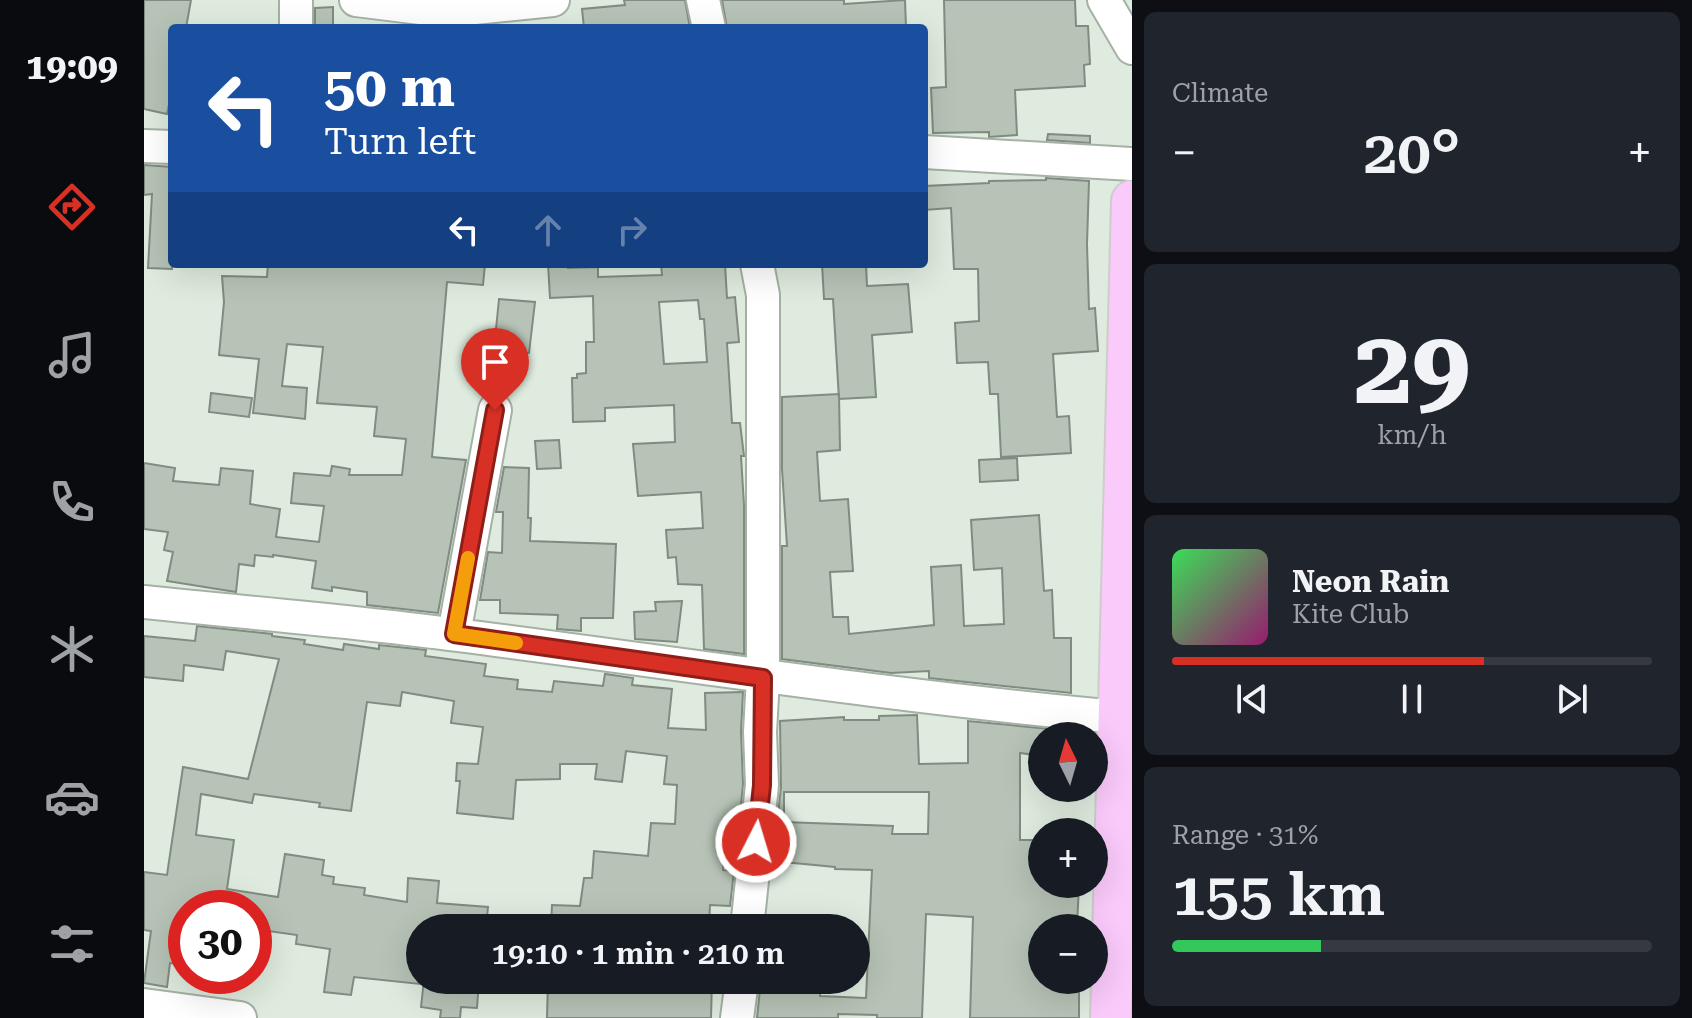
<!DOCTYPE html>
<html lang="en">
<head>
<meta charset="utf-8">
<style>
  :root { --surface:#171b24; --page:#20242c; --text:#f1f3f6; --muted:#9ea1a6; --line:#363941; --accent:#d93025 }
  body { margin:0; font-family:"Roboto Serif",serif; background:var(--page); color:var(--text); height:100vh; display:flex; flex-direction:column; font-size:30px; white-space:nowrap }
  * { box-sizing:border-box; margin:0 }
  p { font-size:26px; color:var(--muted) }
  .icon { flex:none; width:44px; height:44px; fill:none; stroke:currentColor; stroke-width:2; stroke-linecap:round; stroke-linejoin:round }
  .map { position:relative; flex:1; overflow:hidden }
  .panel { display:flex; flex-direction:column; gap:12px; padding:12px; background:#0d0f14; width:560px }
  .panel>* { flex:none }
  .banner { position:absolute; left:24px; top:24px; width:760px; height:244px; border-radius:8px; box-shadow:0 8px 32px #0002; background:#1a4fa0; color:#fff; overflow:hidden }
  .needle { width:52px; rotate:355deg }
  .controls { position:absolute; left:884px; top:722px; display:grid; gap:16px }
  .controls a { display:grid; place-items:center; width:80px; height:80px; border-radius:50%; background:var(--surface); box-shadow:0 8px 32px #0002; font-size:40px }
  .speed { position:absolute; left:24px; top:890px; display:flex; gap:16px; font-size:40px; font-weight:700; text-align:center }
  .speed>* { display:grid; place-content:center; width:104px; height:104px; border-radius:50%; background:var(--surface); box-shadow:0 8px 32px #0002; line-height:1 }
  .speed .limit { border:12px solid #d22; background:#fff; color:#111 }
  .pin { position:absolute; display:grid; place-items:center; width:68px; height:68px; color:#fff; margin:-82px -34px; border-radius:50% 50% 50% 0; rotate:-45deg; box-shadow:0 0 8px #0007 }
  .pin .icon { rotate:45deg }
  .me { position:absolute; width:88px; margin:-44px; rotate:5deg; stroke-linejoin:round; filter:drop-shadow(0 0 6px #0008) }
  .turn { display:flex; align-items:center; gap:28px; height:168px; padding:0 24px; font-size:36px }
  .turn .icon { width:104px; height:104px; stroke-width:2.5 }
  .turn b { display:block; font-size:56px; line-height:68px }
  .lanes { display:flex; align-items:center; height:76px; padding:0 24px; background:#0003; justify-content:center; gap:40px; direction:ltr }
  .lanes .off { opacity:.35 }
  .big { font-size:60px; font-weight:600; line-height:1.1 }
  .panel .card { flex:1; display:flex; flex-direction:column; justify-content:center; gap:12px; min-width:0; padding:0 28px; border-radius:12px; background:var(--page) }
  .panel .dial { align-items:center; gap:0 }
  .dial b { font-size:104px; line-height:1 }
  .song { display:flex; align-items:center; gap:24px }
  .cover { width:96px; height:96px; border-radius:12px; background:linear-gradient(135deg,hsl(130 70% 55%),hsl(320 70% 35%)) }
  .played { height:8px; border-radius:4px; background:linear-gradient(90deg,var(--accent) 65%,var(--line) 65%) }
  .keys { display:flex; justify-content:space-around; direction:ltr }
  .heat { display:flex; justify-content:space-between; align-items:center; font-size:44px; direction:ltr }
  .charge { height:12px; border-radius:6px; background:linear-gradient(90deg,#34c759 31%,var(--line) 0) }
  .trip { position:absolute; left:262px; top:914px; width:464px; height:80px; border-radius:40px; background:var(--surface); box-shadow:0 8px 32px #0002; font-weight:600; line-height:80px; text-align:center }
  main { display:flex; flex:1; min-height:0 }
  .tab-bar { display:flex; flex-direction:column; width:144px; justify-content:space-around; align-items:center; background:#090b0e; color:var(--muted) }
  .tab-bar .icon { width:56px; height:56px }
  .tab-bar .selected { color:var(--accent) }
  .tab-bar b { font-size:36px; color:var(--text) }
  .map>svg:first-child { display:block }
  .building { fill:#b6c3b6; stroke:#808c81; stroke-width:2; fill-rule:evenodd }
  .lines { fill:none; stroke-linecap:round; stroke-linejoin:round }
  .minor-casing { stroke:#a5b1a5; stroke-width:36 }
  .major-casing { stroke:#cccdcc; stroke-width:44 }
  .minor { stroke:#fff; stroke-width:32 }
  .major { stroke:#facafa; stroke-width:40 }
  .route-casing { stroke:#8d1f18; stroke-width:20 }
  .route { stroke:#d93025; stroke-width:14 }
  .slow { stroke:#f59e0b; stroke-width:14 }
</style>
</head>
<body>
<main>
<nav class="tab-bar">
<b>19:09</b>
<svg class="icon selected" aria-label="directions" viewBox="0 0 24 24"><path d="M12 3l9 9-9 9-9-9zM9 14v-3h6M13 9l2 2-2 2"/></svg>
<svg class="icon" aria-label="music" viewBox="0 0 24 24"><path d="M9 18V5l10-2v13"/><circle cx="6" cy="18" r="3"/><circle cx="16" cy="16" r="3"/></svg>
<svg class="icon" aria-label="phone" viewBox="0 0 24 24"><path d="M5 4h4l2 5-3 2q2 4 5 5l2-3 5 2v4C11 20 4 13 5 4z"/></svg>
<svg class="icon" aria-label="climate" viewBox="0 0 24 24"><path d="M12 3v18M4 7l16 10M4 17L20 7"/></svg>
<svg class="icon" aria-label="car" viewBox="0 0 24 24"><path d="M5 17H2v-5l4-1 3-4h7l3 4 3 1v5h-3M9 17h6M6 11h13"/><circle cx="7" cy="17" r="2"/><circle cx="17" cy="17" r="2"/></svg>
<svg class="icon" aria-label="filters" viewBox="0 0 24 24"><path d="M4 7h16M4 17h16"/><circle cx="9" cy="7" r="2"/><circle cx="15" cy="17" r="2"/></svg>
</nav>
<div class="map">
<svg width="988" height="1018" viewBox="0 0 988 1018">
  <rect width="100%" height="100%" fill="#deebde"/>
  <path class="building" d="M0 0H47L42 28H28V90L23 114 0 109Z
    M480 0H541L546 28H440L438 9 481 5Z
    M578 0H700V4L761 0 762 28H583Z
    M800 0H931L932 26H944L946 64 940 65 941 86 871 90 873 135 845 137V132L789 133 787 88 802 87Z
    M189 7V27H171V8Z
    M904 134 946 136V143L903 140Z
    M0 165 28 167V269L4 268 8 194 0 195Z
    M902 178 945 181 943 244 945 309 951 308 954 351 909 354 913 417 925 416 927 453 857 457 854 394H846L844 362 813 363 811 323 835 321 834 269H810L807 208 780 210V186L845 183V181L902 180Z
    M124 264 256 266V264H341L339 285 303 282 288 457 322 460 294 613 223 605V592L188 587V591L168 588 172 561 129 555V557L111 555 110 566 95 564 92 592 23 581 29 552 20 550 24 532 0 529V463L31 468 29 481 75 485 77 468 109 471 106 504 136 509 132 537 175 542 180 506 147 503 150 473 186 476 188 466 206 469 205 475H258L262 439 230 436 233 407 173 403 179 347 143 344 138 386 163 388 161 419 109 413 115 359 75 355 80 302 78 276 123 277Z
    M404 264H424V268L454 267V277L518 275 517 265 581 264 583 298 591 297 595 342 583 343 588 423H596L600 456H597L600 505V654L560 649 558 585 534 584 532 557 524 558 522 530 559 528 557 492 494 496 489 444 531 442 530 405 461 408V421L429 422 428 378H433V374L442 373V342H450L449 296 406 298ZM554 300 556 319H560L563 362 520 364 515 302Z
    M678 264H722L723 286 764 284 768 332 728 335 732 397 695 399 689 299H680Z
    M355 299 391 302 385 353 350 349Z
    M67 393 108 398 105 417 65 412Z
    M695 394 696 450 673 452 676 501 704 499 709 571 686 572 689 617H704L705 634 790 625 787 567 817 565 820 626 860 624 858 568 830 570 827 520 895 515 900 591 908 590 910 638H927V693L785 678V671L747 673 638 659V546H643L638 469V397Z
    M415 440 417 468 393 469 391 441Z
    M873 458 874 480 836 482 835 460Z
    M360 467 385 468 384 518H387L386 541 472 544 469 618H437V631L413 629 414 615 356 613V600H336L344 552 358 553 359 512H352Z
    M538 601 533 642 491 639 490 612 512 611 511 602Z
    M53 626 128 634V636L161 640 160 644 199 650 200 644 235 649V645L282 650 281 656 342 664 340 676 374 680 373 689 408 692 410 681 459 686 461 674 489 678 488 685 528 689 524 728 562 730 561 693 599 692 597 731 599 784 595 825 581 824 579 870 590 871 586 906 566 905 565 928H407L408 905 436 906 440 878H448L450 851 504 856 507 823 531 824 533 785 520 784 523 756 482 751 478 782 451 779 453 764H416V779L372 780 369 819 313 813 316 781H312L313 763 334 764 339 727 307 723 310 701 258 692 256 706 223 702 207 811 175 807 176 803 110 794 108 803 57 794 52 835 90 840 83 889 134 897 141 854 180 860 178 875 190 877 189 884 221 888 220 895 263 902 264 878 295 881 293 903 344 907 342 928H276V984L210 977 207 995 180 992 186 949 152 944 153 935 110 929V908H42V965L26 963 23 987 0 983 7 931 0 930V872L23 875 39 767 104 779 135 659 82 651 79 670 40 665 39 681 0 677V636L51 641Z
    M773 715 775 764 824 763V721L927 731V736H898V756L876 753V840H898V884H935L933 927H898V980H935V1018H826L829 917 782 914 778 1018H733V1015L694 1014V1018H613L617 980H677L676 996 722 998 728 870 691 869V867L629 861 637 787 636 721 700 717V720H735V716ZM640 792H785L784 834H748L749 826 640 822Z
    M280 980H335L333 1008 317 1007 316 1018H296L297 1010 277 1007Z
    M404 980H568L567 1018H403Z"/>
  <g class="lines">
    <g class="minor-casing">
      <path id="minor" d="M212 0 301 11 409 0
        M559 0 565 28
        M960 0 988 48
        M152 28V0
        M0 146 28 147
        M780 152 988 164
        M0 602C104 613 209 621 313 635 533 663 752 697 974 717
        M310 634 351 410
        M603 928 618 785 616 732 619 678V295L613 264
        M0 1005 96 1018
        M593 1018 598 980"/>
    </g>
    <g class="major-casing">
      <path id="major" d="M967 1018 988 201"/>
    </g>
    <use href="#minor" class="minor"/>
    <use href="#major" class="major"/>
  </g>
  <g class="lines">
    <g class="route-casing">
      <path id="route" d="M351 410 310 634 619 678 618 785 612 842"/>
    </g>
    <use href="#route" class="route"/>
    <path class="slow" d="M324 558 310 634 372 643"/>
  </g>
</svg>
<div class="controls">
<a><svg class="needle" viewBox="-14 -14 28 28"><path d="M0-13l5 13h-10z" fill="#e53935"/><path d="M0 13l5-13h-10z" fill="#9ea1a6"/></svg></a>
<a>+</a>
<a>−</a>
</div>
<div class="speed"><div class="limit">30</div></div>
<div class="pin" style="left:351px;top:410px;background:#d93025"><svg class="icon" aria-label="arrive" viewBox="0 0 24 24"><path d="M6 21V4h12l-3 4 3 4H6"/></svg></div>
<svg class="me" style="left:612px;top:842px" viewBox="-20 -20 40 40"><circle r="17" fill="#d93025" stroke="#fff" stroke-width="3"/><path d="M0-11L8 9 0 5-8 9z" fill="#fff"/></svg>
<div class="trip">19:10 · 1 min · 210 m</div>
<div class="banner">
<div class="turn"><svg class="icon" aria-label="left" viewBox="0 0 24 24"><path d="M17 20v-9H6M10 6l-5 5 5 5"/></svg><div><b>50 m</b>Turn left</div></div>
<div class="lanes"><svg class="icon" aria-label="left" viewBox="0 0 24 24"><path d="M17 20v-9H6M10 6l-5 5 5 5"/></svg><svg class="icon off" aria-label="ahead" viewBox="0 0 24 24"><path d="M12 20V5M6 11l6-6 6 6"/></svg><svg class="icon off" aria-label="right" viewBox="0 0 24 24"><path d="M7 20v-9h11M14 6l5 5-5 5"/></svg></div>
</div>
</div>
<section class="panel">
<div class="card"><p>Climate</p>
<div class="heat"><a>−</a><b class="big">20°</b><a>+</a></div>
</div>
<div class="card dial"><b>29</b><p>km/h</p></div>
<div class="card">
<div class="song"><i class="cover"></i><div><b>Neon Rain</b><p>Kite Club</p></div></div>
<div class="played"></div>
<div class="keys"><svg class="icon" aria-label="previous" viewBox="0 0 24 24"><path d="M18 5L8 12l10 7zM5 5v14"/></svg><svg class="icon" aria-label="pause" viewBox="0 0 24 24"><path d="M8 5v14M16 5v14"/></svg><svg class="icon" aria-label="next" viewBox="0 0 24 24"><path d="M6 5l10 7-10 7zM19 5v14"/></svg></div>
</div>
<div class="card"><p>Range · 31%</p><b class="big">155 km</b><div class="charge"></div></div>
</section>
</main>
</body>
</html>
